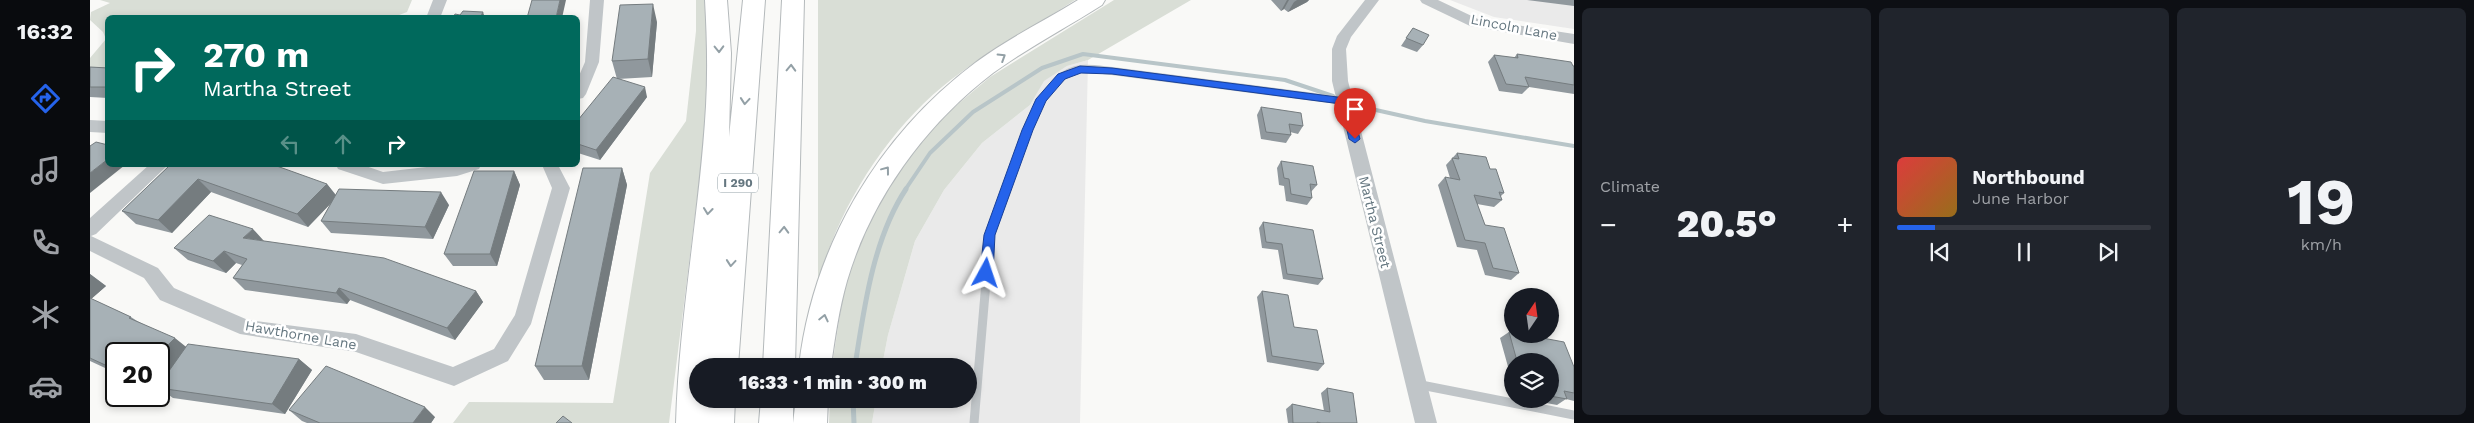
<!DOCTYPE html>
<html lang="en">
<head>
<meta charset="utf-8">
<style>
  :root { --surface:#171b24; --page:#20242c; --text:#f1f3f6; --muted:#9ea1a6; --line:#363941; --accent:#2563eb }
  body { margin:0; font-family:"Work Sans",sans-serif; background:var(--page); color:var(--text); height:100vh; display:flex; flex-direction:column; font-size:19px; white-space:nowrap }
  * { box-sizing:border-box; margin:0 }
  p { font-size:16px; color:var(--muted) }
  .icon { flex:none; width:28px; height:28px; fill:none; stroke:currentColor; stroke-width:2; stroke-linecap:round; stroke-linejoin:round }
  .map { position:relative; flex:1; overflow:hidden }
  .panel { display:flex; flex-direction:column; gap:8px; padding:8px; background:#0d0f14; width:900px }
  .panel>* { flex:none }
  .guide { position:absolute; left:15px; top:15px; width:475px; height:152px; border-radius:8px; box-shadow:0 2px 8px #0003; background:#00695c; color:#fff; overflow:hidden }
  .needle { width:32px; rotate:13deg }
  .controls { position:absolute; left:1414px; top:288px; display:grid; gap:10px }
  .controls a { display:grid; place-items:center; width:55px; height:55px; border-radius:50%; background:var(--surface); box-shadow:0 2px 8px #0003; font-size:25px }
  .speed { position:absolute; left:15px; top:342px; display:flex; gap:10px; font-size:25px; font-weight:700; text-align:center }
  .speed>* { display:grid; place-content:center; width:65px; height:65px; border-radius:50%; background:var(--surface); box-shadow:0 2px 8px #0003; line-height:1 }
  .speed .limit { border:2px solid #111; border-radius:8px; background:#fff; color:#111 }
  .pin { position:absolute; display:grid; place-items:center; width:42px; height:42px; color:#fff; margin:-51px -21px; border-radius:50% 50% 50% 0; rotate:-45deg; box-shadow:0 0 5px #0007 }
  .pin .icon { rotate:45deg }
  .me { position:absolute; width:55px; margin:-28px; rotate:5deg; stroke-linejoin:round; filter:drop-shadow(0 0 4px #0008) }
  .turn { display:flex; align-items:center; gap:18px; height:105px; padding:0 15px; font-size:22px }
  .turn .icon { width:65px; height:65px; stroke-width:2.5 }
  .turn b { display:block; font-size:35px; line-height:42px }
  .lanes { display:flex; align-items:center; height:48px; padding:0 15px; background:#0003; justify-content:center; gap:25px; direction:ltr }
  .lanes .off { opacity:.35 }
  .big { font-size:38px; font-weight:800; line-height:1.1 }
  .panel .card { flex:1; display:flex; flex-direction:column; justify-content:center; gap:8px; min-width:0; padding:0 18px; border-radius:8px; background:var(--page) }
  .panel .dial { align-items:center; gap:0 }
  .dial b { font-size:65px; line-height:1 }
  .song { display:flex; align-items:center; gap:15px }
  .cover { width:60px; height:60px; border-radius:8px; background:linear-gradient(135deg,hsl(0 70% 55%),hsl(40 70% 35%)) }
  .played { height:5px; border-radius:2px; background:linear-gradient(90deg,var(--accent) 15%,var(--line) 15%) }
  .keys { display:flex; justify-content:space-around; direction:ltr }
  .heat { display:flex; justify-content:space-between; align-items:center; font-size:28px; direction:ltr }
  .panel .tiles { flex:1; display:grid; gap:8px; grid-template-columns:repeat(3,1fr) }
  .trip { position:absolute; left:599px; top:358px; width:288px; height:50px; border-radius:25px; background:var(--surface); box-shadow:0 2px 8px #0003; font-weight:800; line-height:50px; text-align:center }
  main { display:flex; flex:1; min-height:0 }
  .tab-bar { display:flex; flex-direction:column; width:90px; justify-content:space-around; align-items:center; background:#090b0e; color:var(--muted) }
  .tab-bar .icon { width:35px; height:35px }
  .tab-bar .active { color:var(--accent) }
  .tab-bar b { font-size:22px; color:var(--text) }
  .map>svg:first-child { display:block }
  .built { fill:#eaeaea }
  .green { fill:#d9ded6 }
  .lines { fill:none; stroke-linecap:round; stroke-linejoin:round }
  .stream-far1 { stroke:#b8c5c8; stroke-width:4 }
  .stream { stroke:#b8c5c8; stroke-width:5 }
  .highway-casing { stroke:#b4b9bb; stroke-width:2 }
  .lane-far1 { stroke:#c0c5c8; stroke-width:8 }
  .lane { stroke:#c0c5c8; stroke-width:9 }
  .street { fill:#c0c5c8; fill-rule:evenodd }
  .highway { fill:#fff; fill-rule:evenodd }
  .wall { fill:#90989d }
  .shaded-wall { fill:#757c7f }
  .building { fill:#a7b1b6; stroke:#757c7f }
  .oneway { stroke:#93a0a6 }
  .route { fill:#2563eb; stroke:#184099 }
  .labels { text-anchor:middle; stroke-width:5; stroke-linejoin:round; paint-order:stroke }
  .shield { fill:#fff; stroke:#93a0a6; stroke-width:1 }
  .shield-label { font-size:12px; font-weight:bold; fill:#657780 }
  .street-label { font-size:14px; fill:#657780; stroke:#fff }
</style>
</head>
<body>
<main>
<nav class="tab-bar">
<b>16:32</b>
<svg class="icon active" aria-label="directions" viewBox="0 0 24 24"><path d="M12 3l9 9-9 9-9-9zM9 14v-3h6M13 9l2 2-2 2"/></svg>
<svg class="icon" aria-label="music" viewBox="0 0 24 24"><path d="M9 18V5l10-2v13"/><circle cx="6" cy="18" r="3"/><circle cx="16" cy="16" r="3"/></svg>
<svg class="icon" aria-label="phone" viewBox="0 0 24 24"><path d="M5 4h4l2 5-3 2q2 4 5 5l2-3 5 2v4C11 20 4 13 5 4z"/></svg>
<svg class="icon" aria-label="climate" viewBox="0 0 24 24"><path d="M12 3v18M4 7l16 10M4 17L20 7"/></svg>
<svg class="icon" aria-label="car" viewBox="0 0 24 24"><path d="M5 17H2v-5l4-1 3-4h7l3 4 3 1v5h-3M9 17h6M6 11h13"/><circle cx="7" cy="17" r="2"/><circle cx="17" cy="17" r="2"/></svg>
</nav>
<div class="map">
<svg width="1484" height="423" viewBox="0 0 1484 423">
  <rect width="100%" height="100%" fill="#f9f9f7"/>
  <path class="built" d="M1360 0H1484V29L1404 17Z
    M998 60 990 423H782L786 399H878V366H792L798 335 825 241 854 190 892 143 940 105 953 81 977 66Z"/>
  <path class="green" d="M10 0H322L317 12 304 17 18 18 17 69 0 77V58L16 39 13 32 0 20 1 12 20 3Z
    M606 0H618L621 56 613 151 579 423H363L379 402 523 403 560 173 596 121 606 31Z
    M728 0H985C941 29 893 53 852 87 795 134 744 214 728 287Z
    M1024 0H1101L998 60 977 66 954 81 940 105 892 143 854 190 825 241 798 335 792 366H742L754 289 777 225 811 167 848 121 900 77Z
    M740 399H786L782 423H739Z"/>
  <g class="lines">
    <path class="stream-far1" d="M1268 106 1335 121 1484 146
      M815 190 840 153 883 112 952 68 993 54 1195 80 1243 96"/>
    <path class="stream" d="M765 366C774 308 783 239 816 189
      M763 399 764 423"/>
    <g class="highway-casing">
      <path id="highway" d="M615 0H637L641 53 639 137 653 0H675L648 366H608V399H645L644 423H586C589 316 610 212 616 106 618 71 617 35 615 0Z
        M692 0H714L705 366H673Z
        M988 0H1015L1012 5C976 28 937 48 903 73 835 125 781 199 757 281 749 309 745 337 741 366H709C723 246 788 136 885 63 917 39 954 21 988 0Z
        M671 399H703V423H669Z
        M706 399H738L737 423H703Z"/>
    </g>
    <path class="lane-far1" d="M916 190C928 156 948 74 991 69 1001 68 1012 70 1022 71L1255 101"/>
    <path class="lane" d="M1326 384 1484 415
      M884 423 900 235 917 189"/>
    <path class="street" d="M343 0H357L350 18H336Z
      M500 0H514L509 62 496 94 493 98 488 99V78L495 62Z
      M1275 0H1289L1261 37 1256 49 1258 81 1347 423H1325L1242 81V49L1247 36Z
      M1330 0H1348L1388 19 1484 34V44L1380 26 1332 3Z
      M0 120 18 121V133L0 132Z
      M59 165H78L6 234 1 236 68 268 84 288 158 320 266 334 363 367 404 349 425 315 462 188 452 165H468L480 188 441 324 418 361 364 386 266 352 150 334 70 300 54 278 0 251V218Z
      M246 165H273L293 172 354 165H391L389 169 367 176 293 184 248 169Z"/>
    <use href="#highway" class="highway"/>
  </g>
  <path class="wall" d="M1181 0H1219L1217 2 1198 12 1194 9 1191 11Z
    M1437 0H1484V6Z
    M567 22 562 77 528 79 557 97 510 160 488 153V120L527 79 522 61Z
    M1323 28 1333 45 1327 52 1311 46Z
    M1427 54 1484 66V94L1439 87 1432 94 1409 91 1398 62 1404 55 1424 58Z
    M0 67 18 68V98L0 97Z
    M1171 107 1213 126 1208 134 1200 132 1201 135 1196 143 1171 139 1167 115Z
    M1367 153 1400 169 1414 193 1410 197 1412 200 1404 207 1387 204 1395 225 1429 273 1421 280 1395 275 1387 250 1367 247 1348 185 1355 177 1360 178 1356 165Z
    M1191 161 1227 185 1221 192 1222 198 1217 205 1196 201 1194 186 1189 185 1187 168Z
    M80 165 237 184 246 195 359 205 343 239 241 233 231 221 241 203 218 227 121 192 82 233 46 224 32 211Z
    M532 168 537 185 499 380H454L445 366 469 266Z
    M424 171 430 185 407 266H363L354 254Z
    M1173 222 1233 279 1228 285 1193 279 1188 250 1172 248 1169 228Z
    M174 241 386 291 393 302 365 340 260 300 257 304 155 290 143 278 152 265 146 263 136 273 98 260 84 248Z
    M0 274 16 286 1 299 41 317 47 321 96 347 209 359 222 370 195 414 83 398 69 388V385L79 370 69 381V354H26V373L0 361Z
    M1172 291 1204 327 1234 364 1228 371 1177 362 1167 297Z
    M1419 332 1484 367V401L1476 399 1467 405 1435 399H1460V361H1422V381L1410 338Z
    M1237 388 1267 423H1198L1196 409 1202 404 1234 411 1231 393Z
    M199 410 345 417 341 423H217L212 421Z"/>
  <path class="shaded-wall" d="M470 0H476L472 18H466Z
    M1197 0H1199L1194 9 1191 11Z
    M1207 0H1219L1217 2 1198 12 1204 2Z
    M563 4 567 22 562 77 558 59Z
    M393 12 395 18H390Z
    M555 87 557 97 510 160 506 150Z
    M18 159V165H35L0 193V173Z
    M532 168 537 185 499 380 492 366Z
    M424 171 430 185 407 266 400 254Z
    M108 179 121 192 82 233 68 220Z
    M237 184 247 197 218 227 207 214Z
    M351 192 359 205 343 239 335 227Z
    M163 229 174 241 153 238Z
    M134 251 146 263 136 273 123 261Z
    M0 274 16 286 0 300Z
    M249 288 260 300 257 304 246 293Z
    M386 291 393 302 365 340 357 328Z
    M85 338 100 350 69 381V354Z
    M209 359 222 370 195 414 182 404Z
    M335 407 345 417 341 423H323Z"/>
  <path class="building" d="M442 0H470L466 18H437Z
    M563 4 558 59 522 61 530 5Z
    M373 11 393 12 390 18H363L365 14 370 15Z
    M1323 28 1339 35 1333 45 1316 38Z
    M1427 54 1481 62 1483 66H1484V85L1435 77 1439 87 1416 84 1404 55 1428 58Z
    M0 67 18 68V87H0Z
    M523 77 555 87 506 150 488 144V120Z
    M1171 107 1211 113 1213 126 1199 124 1201 135 1176 132Z
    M6 142 18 145V159L0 173V146Z
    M1367 153 1396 157 1400 169H1406L1414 193 1409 192 1412 200 1384 195 1395 225 1414 228 1429 273 1403 268 1395 243 1375 240 1355 177 1370 180 1362 158 1369 159Z
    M1191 161 1223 166 1227 185 1220 184 1222 198 1201 194 1199 179 1194 178Z
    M80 165H184L237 184 207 214 108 179 68 220 32 211Z
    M493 168H532L492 366H445Z
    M384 171H424L400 254H354Z
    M249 189 351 192 335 227 231 221Z
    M119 215 163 229 153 238 294 258 386 291 357 328 249 288 246 293 143 278 157 259 134 251 123 261 84 248Z
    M1173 222 1223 230 1233 279 1197 274 1192 244 1176 242Z
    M1172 291 1198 295 1204 327 1227 330 1234 364 1182 356Z
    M0 298 41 317 39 318 85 338 69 354H26V370L0 358Z
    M1419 332H1422V334H1431L1474 342 1484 367V393L1474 391 1477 399 1460 396V361H1427Z
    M98 344 209 359 182 404 69 388V385Z
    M236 366 335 407 323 423H230L199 410Z
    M1237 388 1263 393 1267 423H1231L1227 422V423H1203L1202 404 1240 412Z
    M473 416 482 423H466Z"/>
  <defs><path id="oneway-chevron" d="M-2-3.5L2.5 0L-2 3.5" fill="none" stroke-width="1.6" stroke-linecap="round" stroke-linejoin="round" transform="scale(1.25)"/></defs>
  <g class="oneway">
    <use href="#oneway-chevron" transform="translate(629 49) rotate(89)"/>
    <use href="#oneway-chevron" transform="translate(912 57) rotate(-32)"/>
    <use href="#oneway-chevron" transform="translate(701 68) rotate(-88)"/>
    <use href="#oneway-chevron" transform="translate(655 101) rotate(95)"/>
    <use href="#oneway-chevron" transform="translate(796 170) rotate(-53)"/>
    <use href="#oneway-chevron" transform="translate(618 211) rotate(96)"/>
    <use href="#oneway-chevron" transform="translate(694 230) rotate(-88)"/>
    <use href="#oneway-chevron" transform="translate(641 263) rotate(95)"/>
    <use href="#oneway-chevron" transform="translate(734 318) rotate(-77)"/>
  </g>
  <path class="route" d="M990 66 1022 68 1255 98 1260 101 1270 139 1265 143 1259 139 1251 104 1022 74 991 73 975 79 956 101 943 130 905 235 903 273 901 276H892L890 273 894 235 932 130 946 99 968 74Z"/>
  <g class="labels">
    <rect class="shield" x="628" y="173.5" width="40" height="19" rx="4"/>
    <g class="shield-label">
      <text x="648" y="187">I 290</text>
    </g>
    <g class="street-label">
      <text transform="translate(1424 27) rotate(11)" y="5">Lincoln Lane</text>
      <text transform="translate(1285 222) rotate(76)" y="5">Martha Street</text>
      <text transform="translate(211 335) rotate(10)" y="5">Hawthorne Lane</text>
    </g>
  </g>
</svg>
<div class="controls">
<a><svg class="needle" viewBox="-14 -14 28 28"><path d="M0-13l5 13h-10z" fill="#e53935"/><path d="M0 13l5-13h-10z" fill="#9ea1a6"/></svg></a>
<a><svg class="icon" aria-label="layers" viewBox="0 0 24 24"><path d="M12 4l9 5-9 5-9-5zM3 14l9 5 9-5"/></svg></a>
</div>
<div class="speed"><div class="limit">20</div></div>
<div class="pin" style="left:1265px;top:139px;background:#d93025"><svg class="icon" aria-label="arrive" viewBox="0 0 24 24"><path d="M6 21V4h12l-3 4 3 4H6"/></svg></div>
<svg class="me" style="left:896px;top:273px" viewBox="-20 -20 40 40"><path d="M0-17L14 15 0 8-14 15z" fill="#2563eb" stroke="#fff" stroke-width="4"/></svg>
<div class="trip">16:33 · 1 min · 300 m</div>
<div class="guide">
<div class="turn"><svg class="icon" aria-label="right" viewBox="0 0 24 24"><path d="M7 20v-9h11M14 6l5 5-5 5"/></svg><div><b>270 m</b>Martha Street</div></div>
<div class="lanes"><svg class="icon off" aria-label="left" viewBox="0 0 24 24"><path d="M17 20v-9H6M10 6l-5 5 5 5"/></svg><svg class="icon off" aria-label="ahead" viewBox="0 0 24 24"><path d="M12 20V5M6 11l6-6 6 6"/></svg><svg class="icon" aria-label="right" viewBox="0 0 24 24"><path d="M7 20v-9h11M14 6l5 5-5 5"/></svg></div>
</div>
</div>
<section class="panel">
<div class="tiles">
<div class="card"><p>Climate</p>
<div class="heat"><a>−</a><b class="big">20.5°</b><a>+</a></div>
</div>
<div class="card">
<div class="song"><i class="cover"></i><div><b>Northbound</b><p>June Harbor</p></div></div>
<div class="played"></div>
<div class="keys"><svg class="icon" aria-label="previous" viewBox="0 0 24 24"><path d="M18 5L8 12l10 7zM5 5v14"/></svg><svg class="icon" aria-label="pause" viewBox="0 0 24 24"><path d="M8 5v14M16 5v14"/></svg><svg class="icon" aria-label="next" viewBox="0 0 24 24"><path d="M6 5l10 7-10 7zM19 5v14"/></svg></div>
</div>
<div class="card dial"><b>19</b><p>km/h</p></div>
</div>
</section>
</main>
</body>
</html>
